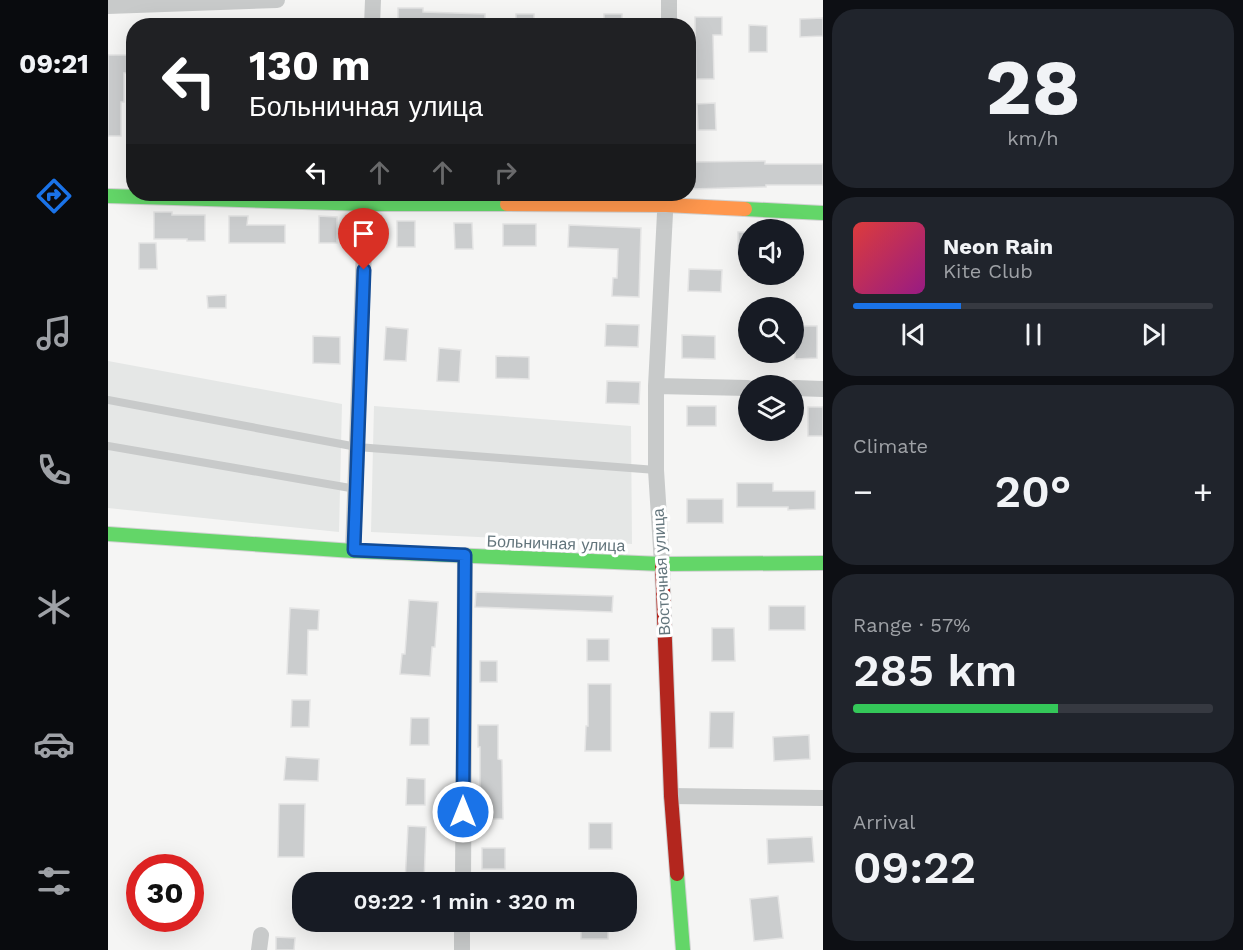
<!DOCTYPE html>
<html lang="en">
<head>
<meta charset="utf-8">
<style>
  :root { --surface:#171b24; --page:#20242c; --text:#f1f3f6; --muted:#9ea1a6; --line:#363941; --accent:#1a73e8 }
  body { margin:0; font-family:"Work Sans",sans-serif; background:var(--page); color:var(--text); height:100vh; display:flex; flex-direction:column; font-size:22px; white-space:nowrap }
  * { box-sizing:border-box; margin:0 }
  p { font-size:20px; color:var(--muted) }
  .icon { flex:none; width:33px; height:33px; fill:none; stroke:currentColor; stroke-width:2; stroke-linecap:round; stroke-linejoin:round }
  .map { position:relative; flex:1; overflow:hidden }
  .side { display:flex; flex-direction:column; gap:9px; padding:9px; background:#0d0f14; width:420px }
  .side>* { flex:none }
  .top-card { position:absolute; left:18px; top:18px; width:570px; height:183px; border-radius:24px; box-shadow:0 6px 24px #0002; background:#202124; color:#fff; overflow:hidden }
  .buttons { position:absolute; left:630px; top:219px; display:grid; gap:12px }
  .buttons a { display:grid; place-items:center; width:66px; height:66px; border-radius:50%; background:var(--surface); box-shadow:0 6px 24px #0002; font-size:30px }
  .speed { position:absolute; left:18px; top:854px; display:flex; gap:12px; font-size:30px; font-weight:700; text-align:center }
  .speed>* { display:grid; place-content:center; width:78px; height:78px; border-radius:50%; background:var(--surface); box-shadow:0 6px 24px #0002; line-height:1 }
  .speed .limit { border:9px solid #d22; background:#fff; color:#111 }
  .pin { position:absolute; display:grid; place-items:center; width:51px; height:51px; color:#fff; margin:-62px -26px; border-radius:50% 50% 50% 0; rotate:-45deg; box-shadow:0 0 6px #0007 }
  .pin .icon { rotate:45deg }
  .me { position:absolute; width:66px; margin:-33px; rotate:0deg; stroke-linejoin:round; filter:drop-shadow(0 0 4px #0008) }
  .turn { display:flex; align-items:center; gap:21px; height:126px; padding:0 24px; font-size:27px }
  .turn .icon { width:78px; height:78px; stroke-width:2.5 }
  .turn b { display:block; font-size:42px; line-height:51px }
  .lanes { display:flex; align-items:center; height:57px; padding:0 24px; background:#0003; justify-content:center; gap:30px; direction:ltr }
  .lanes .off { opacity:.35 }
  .big { font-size:45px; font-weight:600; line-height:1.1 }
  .side .card { flex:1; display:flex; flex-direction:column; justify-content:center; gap:9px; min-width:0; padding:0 21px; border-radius:24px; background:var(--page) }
  .side .dial { align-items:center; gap:0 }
  .dial b { font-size:78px; line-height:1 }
  .song { display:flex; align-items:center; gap:18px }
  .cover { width:72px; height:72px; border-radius:9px; background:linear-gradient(135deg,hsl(0 70% 55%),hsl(310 70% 35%)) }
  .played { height:6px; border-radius:3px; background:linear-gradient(90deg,var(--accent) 30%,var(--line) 30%) }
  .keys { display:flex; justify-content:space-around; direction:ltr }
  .heat { display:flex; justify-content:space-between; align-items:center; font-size:33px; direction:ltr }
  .charge { height:9px; border-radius:4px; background:linear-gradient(90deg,#34c759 57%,var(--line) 0) }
  .trip { position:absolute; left:184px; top:872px; width:345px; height:60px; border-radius:24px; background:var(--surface); box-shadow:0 6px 24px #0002; font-weight:600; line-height:60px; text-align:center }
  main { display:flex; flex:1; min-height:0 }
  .tab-bar { display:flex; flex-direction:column; width:108px; justify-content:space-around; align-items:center; background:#090b0e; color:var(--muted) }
  .tab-bar .icon { width:42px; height:42px }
  .tab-bar .active { color:var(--accent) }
  .tab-bar b { font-size:27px; color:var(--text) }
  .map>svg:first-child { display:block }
  .built { fill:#e5e7e6 }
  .building { fill:#cbcdce; stroke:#e4e4e4; stroke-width:1.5 }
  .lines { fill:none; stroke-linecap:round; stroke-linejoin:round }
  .fast-casing { stroke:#d1d2d2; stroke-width:16 }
  .slow-casing { stroke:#d1d2d2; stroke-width:16 }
  .jam-casing { stroke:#d1d2d2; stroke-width:16 }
  .lane { stroke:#c8caca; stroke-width:8 }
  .street { stroke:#c8caca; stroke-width:16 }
  .fast { stroke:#63d668; stroke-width:14 }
  .slow { stroke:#ff974d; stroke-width:14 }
  .jam { stroke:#b3261e; stroke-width:14 }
  .route-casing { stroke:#114b97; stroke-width:15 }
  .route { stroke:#1a73e8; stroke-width:10 }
  .labels { text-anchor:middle; stroke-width:6; stroke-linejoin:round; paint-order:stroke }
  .street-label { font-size:16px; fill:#63757c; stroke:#fff }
</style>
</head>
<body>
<main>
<nav class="tab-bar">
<b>09:21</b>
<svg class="icon active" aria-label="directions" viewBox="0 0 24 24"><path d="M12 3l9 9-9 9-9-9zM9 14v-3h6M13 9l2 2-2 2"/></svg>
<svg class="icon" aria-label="music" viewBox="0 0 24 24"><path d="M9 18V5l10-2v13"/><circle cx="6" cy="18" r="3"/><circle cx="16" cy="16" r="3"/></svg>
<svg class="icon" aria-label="phone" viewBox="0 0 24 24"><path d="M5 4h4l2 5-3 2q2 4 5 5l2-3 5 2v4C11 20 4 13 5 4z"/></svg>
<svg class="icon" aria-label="climate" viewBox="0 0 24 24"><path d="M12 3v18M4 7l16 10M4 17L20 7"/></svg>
<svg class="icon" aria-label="car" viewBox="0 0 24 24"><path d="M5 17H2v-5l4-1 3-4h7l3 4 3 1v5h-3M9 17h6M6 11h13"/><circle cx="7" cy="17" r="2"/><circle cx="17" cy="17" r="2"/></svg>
<svg class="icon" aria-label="filters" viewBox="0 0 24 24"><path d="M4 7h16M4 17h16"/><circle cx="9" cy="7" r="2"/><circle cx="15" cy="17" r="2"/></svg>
</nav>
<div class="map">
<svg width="715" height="950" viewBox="0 0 715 950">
  <rect width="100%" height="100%" fill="#f5f5f4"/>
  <path class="built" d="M0 361 234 404 231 532 0 508Z
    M266 406 523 426 524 544 263 532Z"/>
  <path class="building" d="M290 8H315V12L377 14V26L290 25Z
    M408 14H426V26H408Z
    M496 14H514V26H496Z
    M587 17H614V35H605L606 79H588Z
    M715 18V36L692 37V19Z
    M641 25 659 26V52H641Z
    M0 55H26V69H19V73H16V102H13V136H0Z
    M607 103 608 130H590L589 104Z
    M657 161V164H715V185H658V187L583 189 582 162Z
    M46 212H64V215H97V241H79V239H46Z
    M121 216H140L139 225H177V243H121Z
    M211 216 229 217V243H211Z
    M289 221H307V247H289Z
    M346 223H364L365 249H347Z
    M395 224H428V246H395Z
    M461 225 533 228 531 297 504 296 505 278H509L510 249 460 247Z
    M630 232H640V254H630Z
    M31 243H48L49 269H31Z
    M581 269 614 270 613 292 580 291Z
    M118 295V308H100L99 296Z
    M498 324 531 325 530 347 497 346Z
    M687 326H709V358L687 359Z
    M278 327 300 329 298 361 276 360Z
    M574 335 607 336V359L574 358Z
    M205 336 232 337V364L205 363Z
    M331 348 353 350 351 382 329 381Z
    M388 356 421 357V379L388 378Z
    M499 381 532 382 531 404 498 403Z
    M579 406H608V426H579Z
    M700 407H715V436H700Z
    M629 483H665V491H707V509L680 510V507H629Z
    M579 499H615V523H579Z
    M368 592 505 596 504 612 367 607Z
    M301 600 330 602 327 647H324L322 676 292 674 294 654H297Z
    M661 606H697V630H661Z
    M182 608 211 610 210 630H200L199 675 179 674Z
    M604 628H626L627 661H604Z
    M479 639H501V661H479Z
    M372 661H389V682H372Z
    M480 684H503V751H477L478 726H480Z
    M184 700H202L201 727H183Z
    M602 712H626L625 748H601Z
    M303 718H321V745H302Z
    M370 725H390V759L394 760 395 819H372V747H370Z
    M701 735 702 759 666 761 665 737Z
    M178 757 211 759 210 781 176 780Z
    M299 778 317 779V805H298Z
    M171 804H197L196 857H170Z
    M481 823H504V849H481Z
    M300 826 318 827 316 882H297Z
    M704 837 706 862 660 864 659 839Z
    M374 848H397V869H374Z
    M670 896 675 938 646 941 642 899Z
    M473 921H500V939H473Z
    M168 937 187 938 186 950H168Z"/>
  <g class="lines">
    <g class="fast-casing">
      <path id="fast" d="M0 196 258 204H399
        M637 209 715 213
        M0 534 245 551 554 564 715 563
        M569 874 575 950"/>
    </g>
    <g class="slow-casing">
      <path id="slow" d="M399 204 558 205 637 209"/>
    </g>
    <g class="jam-casing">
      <path id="jam" d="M554 564 563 796 569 874"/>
    </g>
    <path class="lane" d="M0 400 249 447 548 470
      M0 446 248 489"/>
    <path class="street" d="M0 6 169 0
      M264 26 265 0
      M561 26V0
      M548 386 640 388
      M686 388 715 389
      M245 551 258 194
      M554 564 548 470V386L558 194
      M563 796 715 798
      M355 882 357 555
      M151 950 153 935
      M354 950V921"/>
    <use href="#fast" class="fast"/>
    <use href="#slow" class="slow"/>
    <use href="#jam" class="jam"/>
  </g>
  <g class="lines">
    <g class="route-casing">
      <path id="route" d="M256 270 246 550 357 555 355 812"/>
    </g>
    <use href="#route" class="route"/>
  </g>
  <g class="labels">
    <g class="street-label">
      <text transform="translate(448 543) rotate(2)" y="6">Больничная улица</text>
      <text transform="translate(553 572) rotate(-93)" y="6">Восточная улица</text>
    </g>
  </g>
</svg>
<div class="buttons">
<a><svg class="icon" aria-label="sound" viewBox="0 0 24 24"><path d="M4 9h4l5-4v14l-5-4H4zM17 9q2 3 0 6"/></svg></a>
<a><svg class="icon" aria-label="search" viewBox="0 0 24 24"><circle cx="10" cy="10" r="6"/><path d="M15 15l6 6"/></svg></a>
<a><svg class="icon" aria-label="layers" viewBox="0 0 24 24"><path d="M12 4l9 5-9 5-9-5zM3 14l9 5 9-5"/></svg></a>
</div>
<div class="speed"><div class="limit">30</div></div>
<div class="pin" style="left:256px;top:270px;background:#d93025"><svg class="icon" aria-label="arrive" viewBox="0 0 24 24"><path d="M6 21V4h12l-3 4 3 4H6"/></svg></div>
<svg class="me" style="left:355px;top:812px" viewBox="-20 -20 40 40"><circle r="17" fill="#1a73e8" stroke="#fff" stroke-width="3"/><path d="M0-11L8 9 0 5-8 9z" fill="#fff"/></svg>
<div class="trip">09:22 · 1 min · 320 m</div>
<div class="top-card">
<div class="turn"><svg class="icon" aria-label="left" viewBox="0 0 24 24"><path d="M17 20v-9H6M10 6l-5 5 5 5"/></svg><div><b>130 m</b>Больничная улица</div></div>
<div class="lanes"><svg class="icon" aria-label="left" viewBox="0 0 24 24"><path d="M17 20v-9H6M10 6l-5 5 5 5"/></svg><svg class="icon off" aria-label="ahead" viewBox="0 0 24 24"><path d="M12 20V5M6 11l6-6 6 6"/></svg><svg class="icon off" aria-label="ahead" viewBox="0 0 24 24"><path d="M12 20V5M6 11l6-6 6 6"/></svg><svg class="icon off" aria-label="right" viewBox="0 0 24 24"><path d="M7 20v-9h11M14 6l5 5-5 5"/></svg></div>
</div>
</div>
<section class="side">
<div class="card dial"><b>28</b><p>km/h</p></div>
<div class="card">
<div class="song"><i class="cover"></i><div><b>Neon Rain</b><p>Kite Club</p></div></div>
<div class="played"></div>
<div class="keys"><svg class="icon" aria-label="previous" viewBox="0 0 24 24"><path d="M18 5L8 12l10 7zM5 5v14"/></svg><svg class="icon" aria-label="pause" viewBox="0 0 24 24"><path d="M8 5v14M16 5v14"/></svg><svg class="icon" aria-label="next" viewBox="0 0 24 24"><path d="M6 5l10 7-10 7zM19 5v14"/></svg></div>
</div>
<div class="card"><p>Climate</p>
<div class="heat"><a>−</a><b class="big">20°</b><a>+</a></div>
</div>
<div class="card"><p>Range · 57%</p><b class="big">285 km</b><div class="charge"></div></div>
<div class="card"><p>Arrival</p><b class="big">09:22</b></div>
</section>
</main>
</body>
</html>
